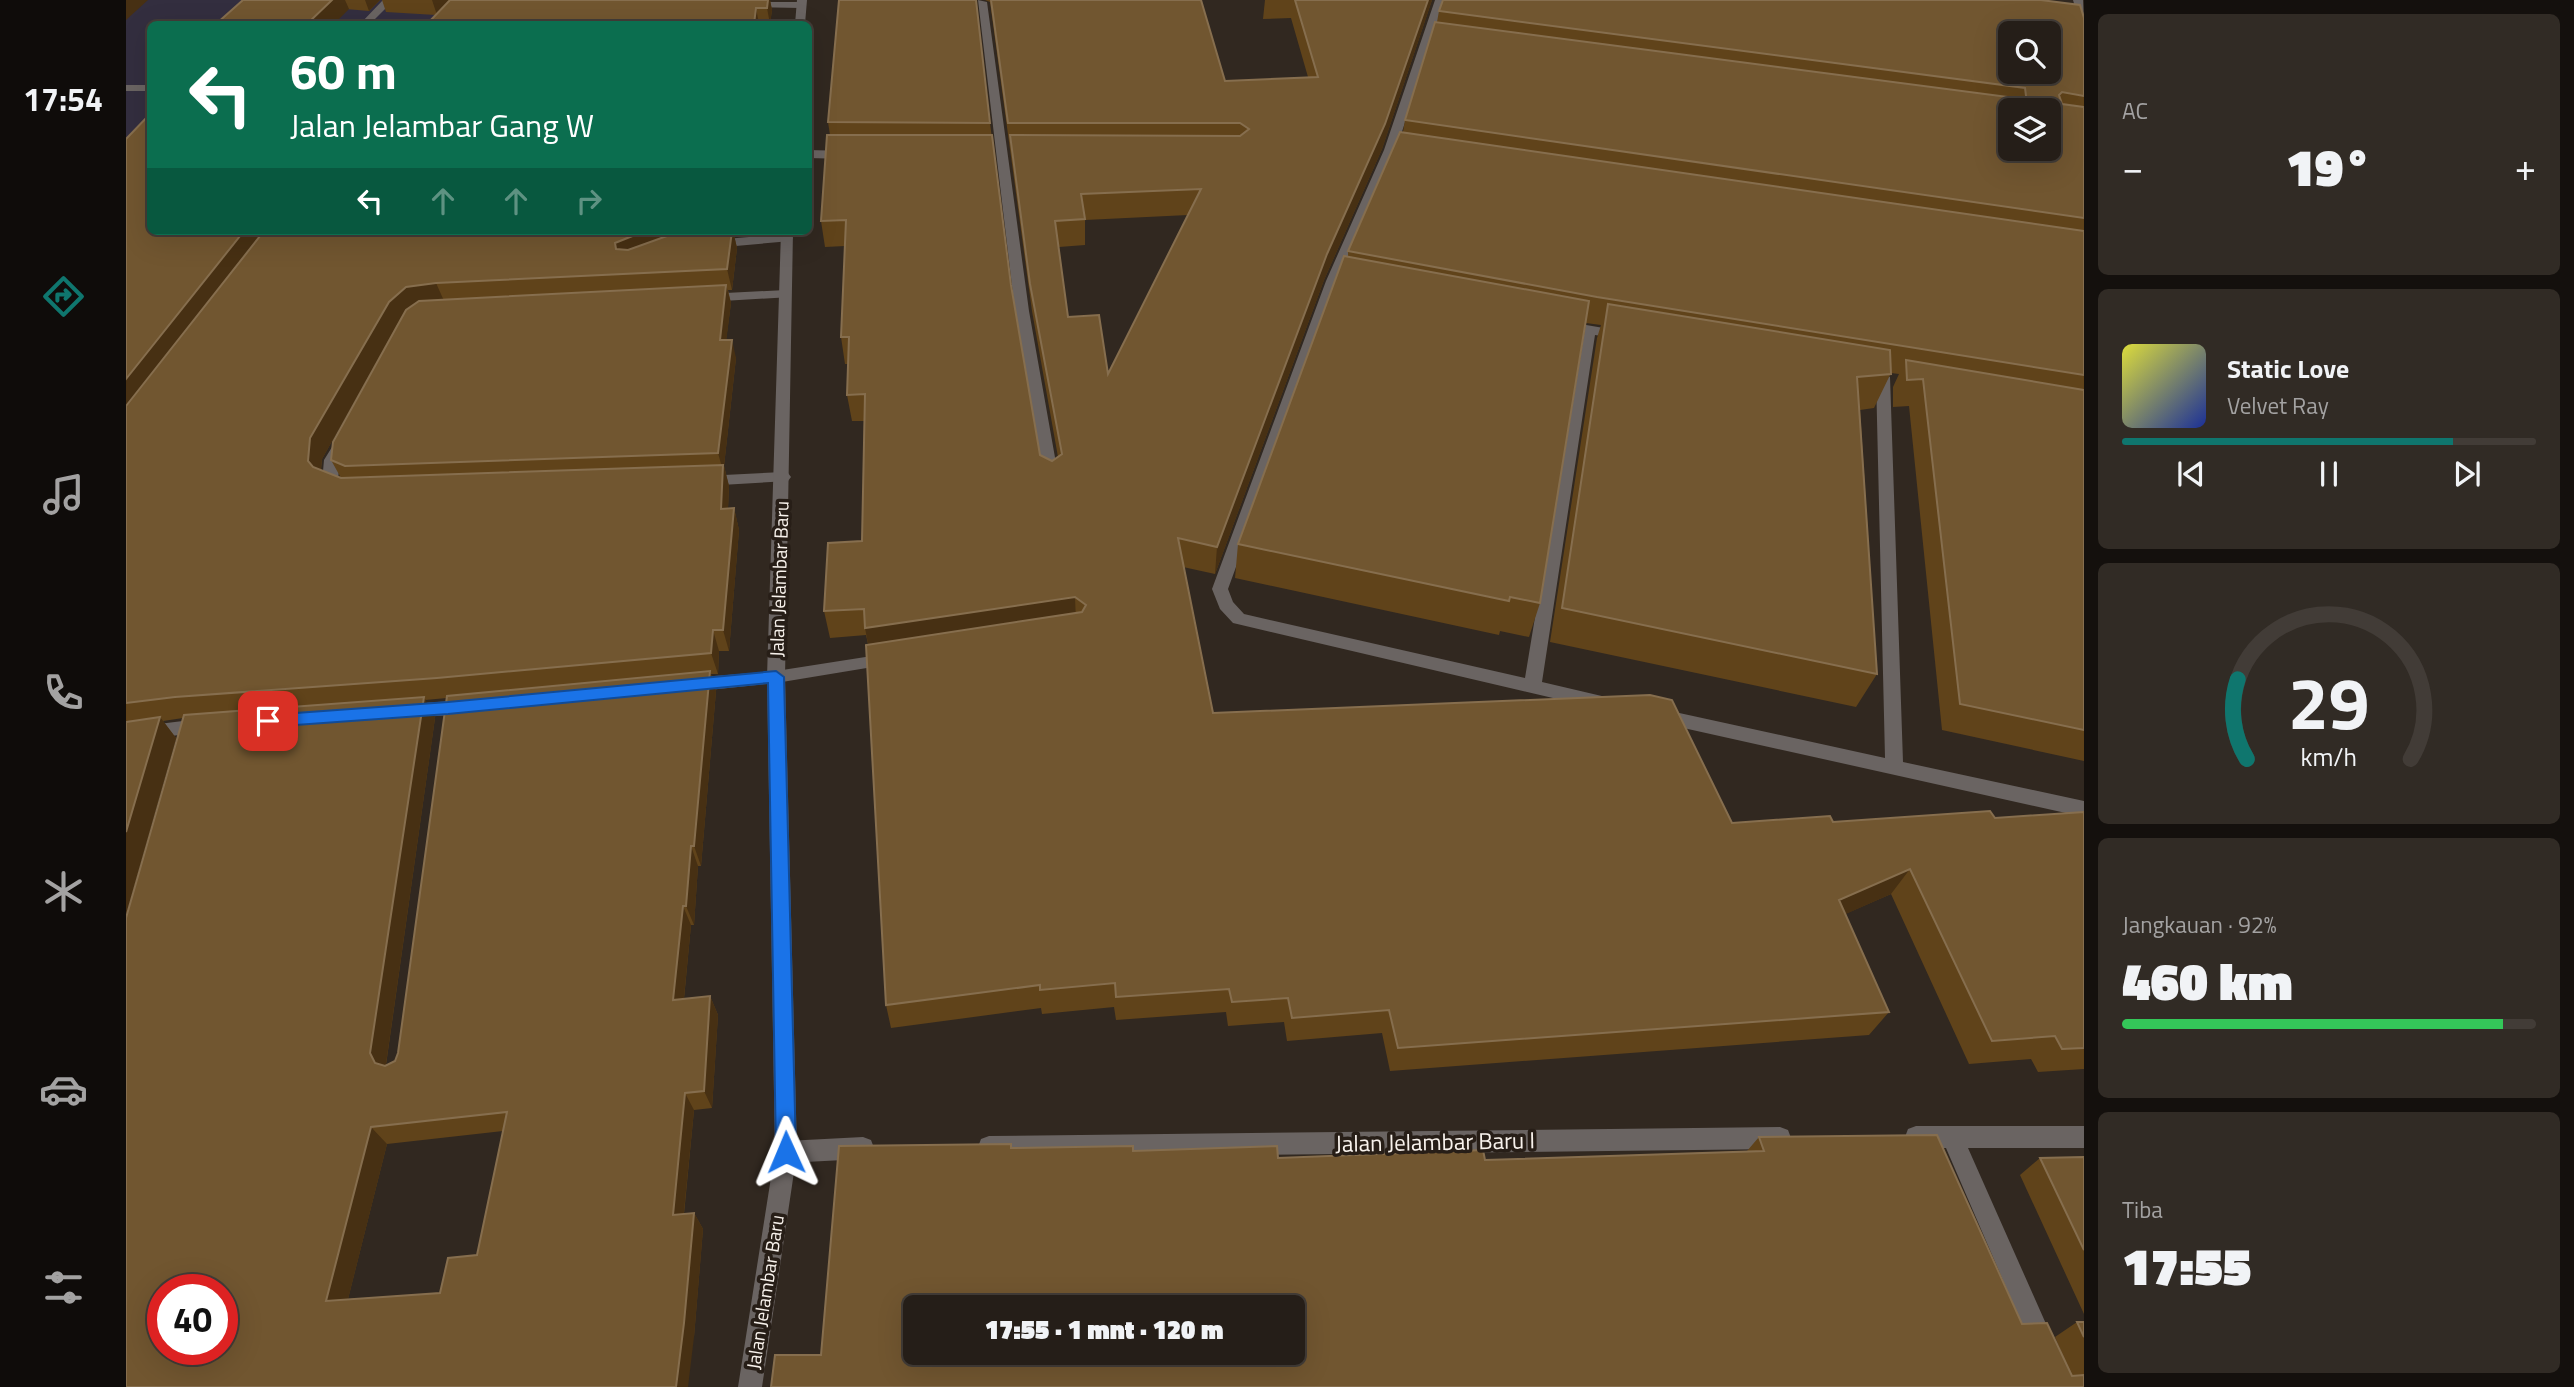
<!DOCTYPE html>
<html lang="id">
<head>
<meta charset="utf-8">
<style>
  :root { --surface:#251e18; --page:#312b25; --text:#f1f3f6; --muted:#a3a2a2; --line:#423c37; --accent:#0f766e }
  body { margin:0; font-family:"Titillium Web",sans-serif; background:var(--page); color:var(--text); height:100vh; display:flex; flex-direction:column; font-size:26px; white-space:nowrap }
  * { box-sizing:border-box; margin:0 }
  p { font-size:23px; color:var(--muted) }
  .icon { flex:none; width:38px; height:38px; fill:none; stroke:currentColor; stroke-width:2; stroke-linecap:round; stroke-linejoin:round }
  .map { position:relative; flex:1; overflow:hidden }
  .sheet { display:flex; flex-direction:column; gap:14px; padding:14px; background:#14100d; width:490px }
  .sheet>* { flex:none }
  .hud { position:absolute; left:21px; top:21px; width:665px; height:214px; border-radius:10px; box-shadow:0 7px 28px #0002,0 0 0 2px var(--line); background:#0b6e4f; color:#fff; overflow:hidden }
  .fabs { position:absolute; left:1872px; top:21px; display:grid; gap:14px }
  .fabs a { display:grid; place-items:center; width:63px; height:63px; border-radius:10px; background:var(--surface); box-shadow:0 7px 28px #0002,0 0 0 2px var(--line); font-size:35px }
  .speed { position:absolute; left:21px; top:1274px; display:flex; gap:14px; font-size:35px; font-weight:700; text-align:center }
  .speed>* { display:grid; place-content:center; width:91px; height:91px; border-radius:50%; background:var(--surface); box-shadow:0 7px 28px #0002,0 0 0 2px var(--line); line-height:1 }
  .speed .limit { border:10px solid #d22; background:#fff; color:#111 }
  .pin { position:absolute; display:grid; place-items:center; width:60px; height:60px; color:#fff; margin:-30px; border-radius:14px; box-shadow:0 4px 10px #0006 }
  .me { position:absolute; width:77px; margin:-38px; rotate:359deg; stroke-linejoin:round; filter:drop-shadow(0 0 5px #0008) }
  .turn { display:flex; align-items:center; gap:24px; height:147px; padding:0 28px; font-size:32px }
  .turn .icon { width:91px; height:91px; stroke-width:2.5 }
  .turn b { display:block; font-size:49px; line-height:60px }
  .lanes { display:flex; align-items:center; height:66px; padding:0 28px; background:#0003; justify-content:center; gap:35px; direction:ltr }
  .lanes .off { opacity:.35 }
  .big { font-size:52px; font-weight:800; line-height:1.1 }
  .sheet .tile { flex:1; display:flex; flex-direction:column; justify-content:center; gap:10px; min-width:0; padding:0 24px; border-radius:10px; background:var(--page) }
  .sheet .dial { align-items:center; gap:0 }
  .dial svg { height:182px; overflow:visible; fill:none; stroke:var(--line); stroke-width:7; stroke-linecap:round; text-anchor:middle }
  .dial text { fill:var(--text); stroke:none }
  .song { display:flex; align-items:center; gap:21px }
  .cover { width:84px; height:84px; border-radius:10px; background:linear-gradient(135deg,hsl(60 70% 55%),hsl(230 70% 35%)) }
  .played { height:7px; border-radius:4px; background:linear-gradient(90deg,var(--accent) 80%,var(--line) 80%) }
  .keys { display:flex; justify-content:space-around; direction:ltr }
  .heat { display:flex; justify-content:space-between; align-items:center; font-size:38px; direction:ltr }
  .charge { height:10px; border-radius:5px; background:linear-gradient(90deg,#34c759 92%,var(--line) 0) }
  .trip { position:absolute; left:777px; top:1295px; width:402px; height:70px; border-radius:10px; background:var(--surface); box-shadow:0 7px 28px #0002,0 0 0 2px var(--line); font-weight:800; line-height:70px; text-align:center }
  main { display:flex; flex:1; min-height:0 }
  .tab-bar { display:flex; flex-direction:column; width:126px; justify-content:space-around; align-items:center; background:#0f0c0a; color:var(--muted) }
  .tab-bar .icon { width:49px; height:49px }
  .tab-bar .on { color:var(--accent) }
  .tab-bar b { font-size:32px; color:var(--text) }
  .map>svg:first-child { display:block }
  .commercial { fill:#332e3f }
  .lines { fill:none; stroke-linecap:round; stroke-linejoin:round }
  .service { fill:#6a6462; fill-rule:evenodd }
  .minor { fill:#6a6462; fill-rule:evenodd }
  .tertiary { fill:#6a6462; fill-rule:evenodd }
  .wall { fill:#60431a; fill-rule:evenodd }
  .shaded-wall { fill:#473013 }
  .building { fill:#715630; stroke:#866e4e; stroke-width:2; fill-rule:evenodd }
  .route { fill:#1a73e8; stroke:#114b97; stroke-width:2 }
  .labels { text-anchor:middle; stroke-width:7; stroke-linejoin:round; paint-order:stroke }
  .street-label { font-size:19px; fill:#f8f2ec; stroke:#271e17 }
  .near-street-label { font-size:23px; fill:#f8f2ec; stroke:#271e17 }
</style>
</head>
<body>
<main>
<nav class="tab-bar">
<b>17:54</b>
<svg class="icon on" aria-label="directions" viewBox="0 0 24 24"><path d="M12 3l9 9-9 9-9-9zM9 14v-3h6M13 9l2 2-2 2"/></svg>
<svg class="icon" aria-label="music" viewBox="0 0 24 24"><path d="M9 18V5l10-2v13"/><circle cx="6" cy="18" r="3"/><circle cx="16" cy="16" r="3"/></svg>
<svg class="icon" aria-label="phone" viewBox="0 0 24 24"><path d="M5 4h4l2 5-3 2q2 4 5 5l2-3 5 2v4C11 20 4 13 5 4z"/></svg>
<svg class="icon" aria-label="climate" viewBox="0 0 24 24"><path d="M12 3v18M4 7l16 10M4 17L20 7"/></svg>
<svg class="icon" aria-label="car" viewBox="0 0 24 24"><path d="M5 17H2v-5l4-1 3-4h7l3 4 3 1v5h-3M9 17h6M6 11h13"/><circle cx="7" cy="17" r="2"/><circle cx="17" cy="17" r="2"/></svg>
<svg class="icon" aria-label="filters" viewBox="0 0 24 24"><path d="M4 7h16M4 17h16"/><circle cx="9" cy="7" r="2"/><circle cx="15" cy="17" r="2"/></svg>
</nav>
<div class="map">
<svg width="1958" height="1387" viewBox="0 0 1958 1387">
  <rect width="100%" height="100%" fill="#312820"/>
  <path class="commercial" d="M0 0H350L331 24H24V134L0 161Z"/>
  <g class="lines">
    <path class="service" d="M257 0H268L244 24H234Z
      M1309 0H1319L1270 150 1214 281 1102 589 1107 602 1118 614 1399 678 1456 332 1432 328 1430 325 1437 321 1501 332 1503 335 1496 339 1469 335 1416 682 1480 697 1483 702 1480 707 1474 709 1107 623 1094 609 1086 589 1200 281 1258 150Z
      M1947 0H1957L1958 24 1953 21Z
      M0 85H24V91H0Z
      M661 234 667 238 665 241 587 248 581 244 587 240Z
      M1757 373 1764 377 1777 762 1958 801V817L1535 723 1529 721 1526 716 1529 711 1535 709 1759 758 1750 377Z"/>
    <path class="minor" d="M852 0 861 2 903 311 933 480 925 485 917 480 889 311Z
      M617 2H675L680 5 675 8 621 7 617 6Z
      M682 150 721 151 727 155 721 159 682 158Z
      M660 290 665 291V297L580 302 573 298 580 294Z
      M216 437 223 442 214 460 212 480 226 489 218 494 196 482 198 460 211 439Z
      M657 472 662 473 665 477 662 481 578 486 570 481 578 476Z
      M765 653 771 655 774 659 771 663 650 683 564 692 558 690 555 685 558 680 564 678 650 671Z
      M341 700 347 702 350 707 347 712 341 714 281 718 275 716 272 711 275 706 281 704Z
      M65 720 71 722 74 727 67 745H55L53 735 0 742V728Z
      M1790 1126H1958V1148H1842L1948 1387H1923L1820 1148H1790L1782 1145 1779 1137 1782 1129Z
      M1654 1127 1662 1130 1665 1138 1662 1146 1654 1149 863 1158 855 1155 852 1147 855 1139 863 1136Z
      M737 1137 745 1140 748 1148 745 1156 737 1159 660 1163 652 1160 649 1152 652 1144 660 1141Z"/>
    <path class="tertiary" d="M671 0H681L679 24H669Z
      M655 231H667L659 677 671 1152 636 1387H612L649 1152 641 677Z"/>
  </g>
  <path class="wall" d="M117 0H254L243 11Z
    M256 0H644L646 10 644 24H301L310 15 260 12Z
    M859 0H1075L1099 81 1182 77 1165 18 1137 19 1139 0H1306L1256 149 1198 280 1089 574 1057 567 1087 713 1606 823 1869 818 1958 812V1069L1912 1072 1905 1059 1843 1064 1765 894 1719 914 1763 1012 1743 1035 1264 1071 1256 1033 1161 1041 1158 1022 1102 1026 1100 1012 990 1020 988 1007 916 1014 915 1008 765 1028 760 1005 742 644 740 635 704 638 698 611 736 541 738 421H726L721 395 722 364H719L715 337 719 246 699 247 695 221 704 135 702 122 864 123 885 285 914 455 926 461 932 457 906 311 864 2ZM1062 215 982 374 942 317 933 247 959 245V220Z
    M1313 11 1958 18V761L1816 730 1783 406 1767 407V387L1773 374 1765 373 1748 408 1734 410 1751 674 1730 707 1424 642 1471 338 1475 325 1460 323 1414 603 1403 637 1374 631 1373 635 1109 578 1112 544 1222 256V251L1277 132 1279 120 1311 22Z
    M0 139 24 231H613V235H608L611 248 606 290H602L605 303 600 340 610 358 598 466 603 486 602 509 608 508 613 530 603 651H593L592 674H585L590 691 575 866H572L568 925H565L558 999 584 996 592 1015 586 1108 568 1110 558 1214 568 1213 577 1229 568 1337 0 1387 57 718 37 721 50 738 0 914ZM274 321 205 460 215 478 195 470 196 459 272 323ZM321 698 272 1053 269 1061 260 1065 309 718 299 700ZM377 1131 351 1255 314 1293 222 1299 261 1144Z
    M1633 1137 1896 1324 1941 1366 1929 1337 1951 1322H1958V1387L695 1355 885 1148 1007 1151 1152 1158 1359 1160 1621 1151Z
    M1958 1157V1314L1894 1175 1914 1158Z"/>
  <path class="shaded-wall" d="M0 0H22L0 20Z
    M206 0H219L223 9 208 24H181Z
    M239 0H254L243 11Z
    M306 0H323L324 3 311 15Z
    M642 0H644L646 10 644 24 641 8Z
    M1302 0H1306L1256 149 1198 280 1089 574 1091 547 1201 254Z
    M630 8 633 24H628Z
    M118 231H145L0 418V379Z
    M519 231H552L554 240 495 264 489 243Z
    M606 231H607L611 248 606 290 601 269Z
    M310 283 319 303 289 308 272 323 196 459 193 482 182 461 184 438 263 302 280 287Z
    M600 285 605 303 598 359 594 340Z
    M606 340 610 358 598 466 603 486 601 530 595 509 597 471 592 453Z
    M608 508 613 530 603 651 597 630Z
    M949 597 950 623 744 654 739 628Z
    M587 630 593 651 592 674 585 653Z
    M584 671 590 691 575 866 568 846Z
    M298 697 309 718 259 1071 249 1063 244 1053Z
    M34 717 50 738 0 914V832Z
    M565 846 572 866 568 925 560 906Z
    M1784 869 1765 894 1695 925 1713 900Z
    M557 906 565 925 556 1018 547 1000Z
    M584 996 592 1015 586 1108 578 1091Z
    M559 1093 568 1110 556 1231 547 1215Z
    M245 1127 261 1144 218 1315 200 1301Z
    M568 1213 577 1229 568 1337 562 1387H550Z"/>
  <path class="building" d="M117 0H206L181 24H90Z
    M324 0H642L641 8H630L628 24H301Z
    M713 0H850L864 123 702 122Z
    M865 0H1075L1099 81 1192 77 1169 0H1302L1259 124 1201 254 1091 547 1052 538 1087 713 1524 695 1546 700 1606 823 1704 816 1707 822 1864 811 1869 818 1958 812V1048L1936 1049 1929 1036 1866 1041 1784 869 1713 900 1763 1012 1272 1048 1263 1010 1166 1018 1162 998 1106 1002 1103 989 990 997 989 983 914 990V985L760 1005 740 645 956 612 960 605 949 597 739 628 738 609 698 611 702 543 736 541 739 394 721 395 723 337H715L720 220 695 221 701 135H866L885 285 914 455 926 461 936 454 904 284 884 135 1114 136 1123 129 1114 123H882ZM1075 189 982 374 973 315 942 317 929 221 959 219 955 194Z
    M1317 0H1915L1954 5 1958 18V96L1936 92 1933 95 1936 104 1958 107V218L1279 120 1309 22 1897 99 1900 96 1899 88 1313 11ZM1885 33H1923V72H1885ZM1885 110H1923V149H1885Z
    M24 114V231H118L0 379V139Z
    M1274 132 1958 231V375L1471 297 1222 251Z
    M138 231H519L489 243 490 249 502 250 552 232 606 231 601 269 310 283 280 287 263 302 184 438 182 461 187 467 215 478 597 465 595 509 608 508 597 630H587L585 653 311 678 49 697 0 703V406Z
    M1218 256 1463 301 1414 603 1384 597 1383 601 1112 544Z
    M600 285 594 340H606L592 453 219 466 205 460 207 442 280 310 293 301Z
    M1482 304 1764 350 1765 374 1731 377 1751 674 1436 608Z
    M1780 360 1958 390V730L1834 704 1797 379 1781 380Z
    M584 671 568 846H565L560 906H557L547 1000 584 996 578 1091 559 1093 547 1215 568 1213 558 1323 550 1387H0V918L58 715 298 697 244 1053 249 1063 259 1066 269 1061 272 1053 321 696ZM381 1112 351 1255 322 1258 314 1293 200 1301 245 1127ZM37 1290H96V1349H37Z
    M34 717 0 832V722Z
    M1811 1135 1896 1324 1921 1323 1946 1376 1958 1375V1387H645L649 1355H695L713 1146 885 1144V1148L1007 1146V1151L1151 1146 1152 1158 1357 1150 1359 1160 1638 1151 1633 1137ZM789 1307H1167V1353H789Z
    M1958 1157V1250L1914 1158Z
    M1951 1322H1958V1337Z"/>
  <path class="route" d="M650 671 658 677 670 1152 667 1159 660 1162 653 1159 650 1152 642 683 322 714 142 727 134 721 142 715 322 702Z"/>
  <g class="labels">
    <g class="street-label">
      <text transform="translate(653 579) rotate(-88)" y="7">Jalan Jelambar Baru</text>
      <text transform="translate(639 1292) rotate(-81)" y="7">Jalan Jelambar Baru</text>
    </g>
    <g class="near-street-label">
      <text transform="translate(1309 1142) rotate(-1)" y="8">Jalan Jelambar Baru I</text>
    </g>
  </g>
</svg>
<div class="fabs">
<a><svg class="icon" aria-label="search" viewBox="0 0 24 24"><circle cx="10" cy="10" r="6"/><path d="M15 15l6 6"/></svg></a>
<a><svg class="icon" aria-label="layers" viewBox="0 0 24 24"><path d="M12 4l9 5-9 5-9-5zM3 14l9 5 9-5"/></svg></a>
</div>
<div class="speed"><div class="limit">40</div></div>
<div class="pin" style="left:142px;top:721px;background:#d93025"><svg class="icon" aria-label="arrive" viewBox="0 0 24 24"><path d="M6 21V4h12l-3 4 3 4H6"/></svg></div>
<svg class="me" style="left:660px;top:1152px" viewBox="-20 -20 40 40"><path d="M0-17L14 15 0 8-14 15z" fill="#1a73e8" stroke="#fff" stroke-width="4"/></svg>
<div class="trip">17:55 · 1 mnt · 120 m</div>
<div class="hud">
<div class="turn"><svg class="icon" aria-label="left" viewBox="0 0 24 24"><path d="M17 20v-9H6M10 6l-5 5 5 5"/></svg><div><b>60 m</b>Jalan Jelambar Gang W</div></div>
<div class="lanes"><svg class="icon" aria-label="left" viewBox="0 0 24 24"><path d="M17 20v-9H6M10 6l-5 5 5 5"/></svg><svg class="icon off" aria-label="ahead" viewBox="0 0 24 24"><path d="M12 20V5M6 11l6-6 6 6"/></svg><svg class="icon off" aria-label="ahead" viewBox="0 0 24 24"><path d="M12 20V5M6 11l6-6 6 6"/></svg><svg class="icon off" aria-label="right" viewBox="0 0 24 24"><path d="M7 20v-9h11M14 6l5 5-5 5"/></svg></div>
</div>
</div>
<section class="sheet">
<div class="tile"><p>AC</p>
<div class="heat"><a>−</a><b class="big">19°</b><a>+</a></div>
</div>
<div class="tile">
<div class="song"><i class="cover"></i><div><b>Static Love</b><p>Velvet Ray</p></div></div>
<div class="played"></div>
<div class="keys"><svg class="icon" aria-label="previous" viewBox="0 0 24 24"><path d="M18 5L8 12l10 7zM5 5v14"/></svg><svg class="icon" aria-label="pause" viewBox="0 0 24 24"><path d="M8 5v14M16 5v14"/></svg><svg class="icon" aria-label="next" viewBox="0 0 24 24"><path d="M6 5l10 7-10 7zM19 5v14"/></svg></div>
</div>
<div class="tile dial"><svg viewBox="0 0 100 80">
<path d="M14 69A42 42 0 1 1 86 69"/>
<path d="M14 69A42 42 0 0 1 10 34" stroke="#0f766e"/>
<text x="50" y="56" font-size="32" font-weight="700">29</text>
<text x="50" y="72" font-size="11">km/h</text>
</svg></div>
<div class="tile"><p>Jangkauan · 92%</p><b class="big">460 km</b><div class="charge"></div></div>
<div class="tile"><p>Tiba</p><b class="big">17:55</b></div>
</section>
</main>
</body>
</html>
